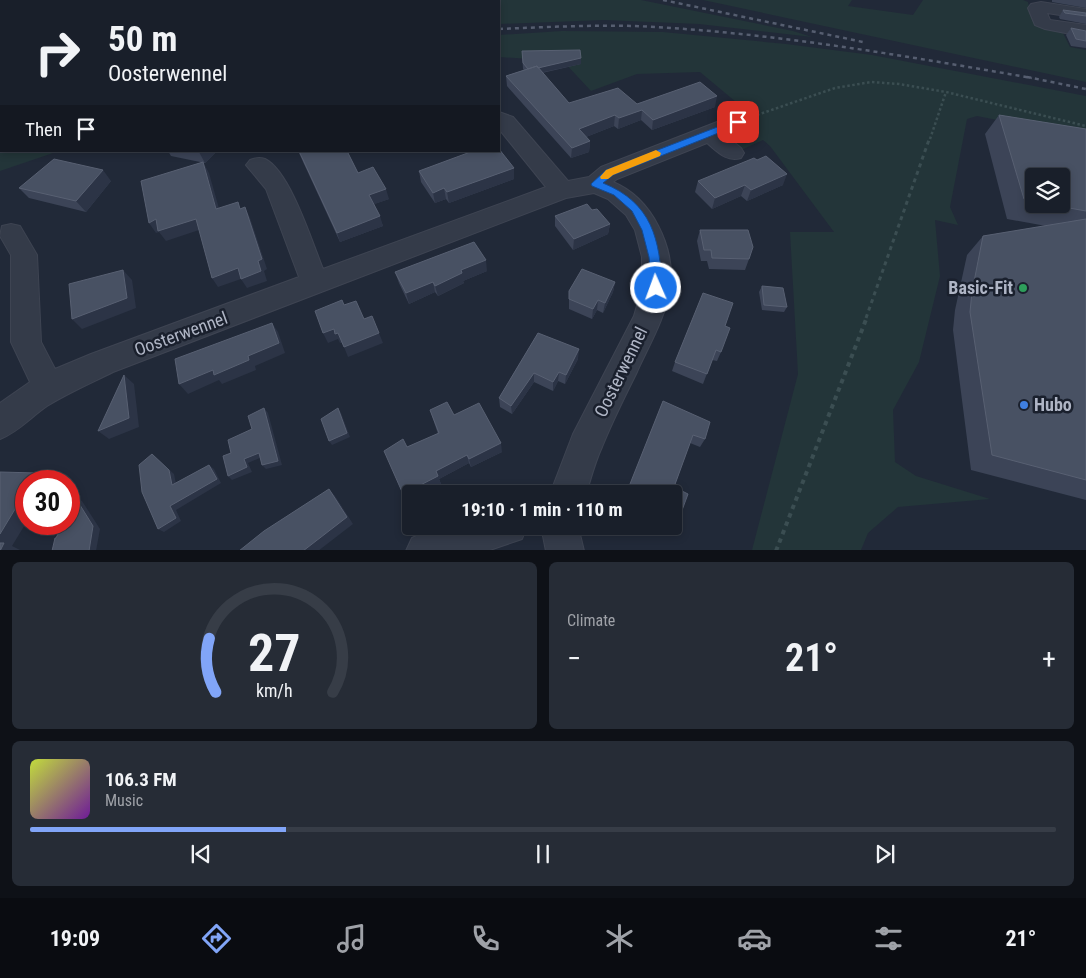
<!DOCTYPE html>
<html lang="en">
<head>
<meta charset="utf-8">
<style>
  :root { --surface:#191f2a; --page:#262c36; --text:#f1f3f6; --muted:#9fa2a8; --line:#373d47; --accent:#81a5f8 }
  body { margin:0; font-family:"Roboto Condensed",sans-serif; background:var(--page); color:var(--text); height:100vh; display:flex; flex-direction:column; font-size:19px; white-space:nowrap }
  * { box-sizing:border-box; margin:0 }
  p { font-size:16px; color:var(--muted) }
  .icon { flex:none; width:28px; height:28px; fill:none; stroke:currentColor; stroke-width:2; stroke-linecap:round; stroke-linejoin:round }
  .map { position:relative; height:550px; overflow:hidden }
  .panel { display:flex; flex-direction:column; gap:12px; padding:12px; background:#0e1117; flex:1 }
  .panel>* { flex:none }
  .guide { position:absolute; left:0px; top:0px; width:500px; height:152px; box-shadow:0 2px 8px #0003,0 0 0 1px var(--line); background:#191f2a; color:var(--text); overflow:hidden }
  .controls { position:absolute; left:1025px; top:168px; display:grid; gap:10px }
  .controls a { display:grid; place-items:center; width:45px; height:45px; border-radius:5px; background:var(--surface); box-shadow:0 2px 8px #0003,0 0 0 1px var(--line); font-size:25px }
  .speed { position:absolute; left:15px; top:470px; display:flex; gap:10px; font-size:25px; font-weight:700; text-align:center }
  .speed>* { display:grid; place-content:center; width:65px; height:65px; border-radius:50%; background:var(--surface); box-shadow:0 2px 8px #0003,0 0 0 1px var(--line); line-height:1 }
  .speed .limit { border:8px solid #d22; background:#fff; color:#111 }
  .pin { position:absolute; display:grid; place-items:center; width:42px; height:42px; color:#fff; margin:-21px; border-radius:10px; box-shadow:0 2px 8px #0006 }
  .me { position:absolute; width:55px; margin:-28px; rotate:358deg; stroke-linejoin:round; filter:drop-shadow(0 0 4px #0008) }
  .turn { display:flex; align-items:center; gap:18px; height:105px; padding:0 25px; font-size:22px }
  .turn .icon { width:65px; height:65px; stroke-width:2.5 }
  .turn b { display:block; font-size:35px; line-height:42px }
  .then { display:flex; align-items:center; height:48px; padding:0 25px; background:#0003; gap:10px; font-size:19px }
  .big { font-size:38px; font-weight:700; line-height:1.1 }
  .panel .card { flex:1; display:flex; flex-direction:column; justify-content:center; gap:8px; min-width:0; padding:0 18px; border-radius:8px; background:var(--page) }
  .panel .dial { align-items:center; gap:0 }
  .dial svg { height:130px; overflow:visible; fill:none; stroke:var(--line); stroke-width:7; stroke-linecap:round; text-anchor:middle }
  .dial text { fill:var(--text); stroke:none }
  .song { display:flex; align-items:center; gap:15px }
  .cover { width:60px; height:60px; border-radius:8px; background:linear-gradient(135deg,hsl(70 70% 55%),hsl(280 70% 35%)) }
  .played { height:5px; border-radius:2px; background:linear-gradient(90deg,var(--accent) 25%,var(--line) 25%) }
  .keys { display:flex; justify-content:space-around; direction:ltr }
  .heat { display:flex; justify-content:space-between; align-items:center; font-size:28px; direction:ltr }
  .panel .tiles { flex:1; display:grid; gap:12px; grid-template-columns:1fr 1fr }
  .card:last-child { grid-column:span 2 }
  .trip { position:absolute; left:402px; top:485px; width:280px; height:50px; border-radius:5px; background:var(--surface); box-shadow:0 2px 8px #0003,0 0 0 1px var(--line); font-weight:700; line-height:50px; text-align:center }
  .dock { display:flex; height:80px; justify-content:space-around; align-items:center; background:#0a0c11; color:var(--muted) }
  .dock .icon { width:35px; height:35px }
  .dock .current { color:var(--accent) }
  .dock b { font-size:22px; color:var(--text) }
  .map>svg:first-child { display:block }
  .green { fill:#233539 }
  .lines { fill:none; stroke-linecap:round; stroke-linejoin:round }
  .minor-casing { stroke:#3e4452; stroke-width:2 }
  .path-far2 { stroke:#3b4e52; stroke-width:2.5; stroke-dasharray:2.5 2.5; stroke-linecap:butt }
  .path-far1 { stroke:#3b4e52; stroke-width:3; stroke-dasharray:4 4; stroke-linecap:butt }
  .path { stroke:#3b4e52; stroke-width:4; stroke-dasharray:4.5 4.5; stroke-linecap:butt }
  .minor { fill:#343b49; fill-rule:evenodd }
  .rail { stroke:#565e70; stroke-width:2.5; stroke-dasharray:4 4; stroke-linecap:butt }
  .wall { fill:#3c4457; fill-rule:evenodd }
  .shaded-wall { fill:#2c3446 }
  .building { fill:#485163; stroke:#586072 }
  .route { fill:#1a73e8; stroke:#114b97 }
  .slow { fill:#f59e0b }
  .leisure-dot { fill:#2e9e5b; stroke:#1a202d; stroke-width:2 }
  .shop-dot { fill:#3f7fe0; stroke:#1a202d; stroke-width:2 }
  .labels { text-anchor:middle; stroke-width:5; stroke-linejoin:round; paint-order:stroke }
  .poi-label { font-size:18px; font-weight:bold; fill:#afb5c5; stroke:#1a202d; text-anchor:end }
  .street-label { font-size:18px; fill:#afb5c5; stroke:#1a202d }
</style>
</head>
<body>
<div class="map">
<svg width="1086" height="551" viewBox="0 0 1086 551">
  <rect width="100%" height="100%" fill="#212938"/>
  <path class="green" d="M24 0H641L793 31 812 37 699 24 604 20 499 24V1H22Z
    M703 0H852L848 6 913 15 923 0H1023L1028 2 1029 7 1061 29 1070 47 1086 50V82Z
    M562 31 663 32 786 44 872 55 1086 96V137L977 116 967 119 950 207 958 225 935 220 940 276 919 362 893 410 895 462 916 476 990 499 898 507 868 533 861 550H752L798 374 790 232H834L770 146 763 140 739 151 730 143 728 137 735 130 743 126 726 113 742 107 700 72 637 74 591 91 563 61 499 57V35Z
    M0 148 1 151H59L0 171Z"/>
  <g class="lines">
    <g class="minor-casing">
      <path id="minor" d="M1041 2 1086 9V19L1047 13 1050 20 1086 25V37L1045 29 1035 25 1028 8 1031 4Z
        M499 112 513 117 568 181 589 177 601 167 730 117 738 115 746 117 749 122 746 127 725 135 741 148 744 153 741 158C726 162 718 152 707 143L617 179 613 182C652 198 676 248 670 289 665 319 648 347 636 374 624 398 612 422 602 447 595 462 591 478 586 494H550L573 434 634 316 642 288V257L635 230 626 215 608 199 594 193 566 198 113 372C91 383 68 393 47 406 31 417 18 432 0 439V403L30 382 11 342V255L0 236 2 226 11 224 20 226 37 255 41 342 55 369 91 354 299 277 266 189 246 165 250 160C255 158 259 157 265 159 290 171 312 242 323 269L546 187 499 129Z
        M438 526H527L522 539 487 551H406L412 538Z
        M541 526H578L584 551H546Z"/>
    </g>
    <path class="path-far2" d="M757 115 835 88 871 82 899 84 946 92 1086 126
      M930 139 946 92"/>
    <path class="path-far1" d="M866 318 930 137"/>
    <path class="path" d="M776 551 867 317"/>
    <use href="#minor" class="minor"/>
    <path class="rail" d="M663 0 863 42
      M2 1 5 0
      M499 29C544 27 590 25 635 26 769 32 900 55 1032 78
      M1027 77 1086 89"/>
  </g>
  <path class="wall" d="M1052 0H1086V8L1052 2Z
    M1063 10 1086 16V24L1060 19 1059 17Z
    M1071 28 1086 31V48L1071 46 1066 35Z
    M522 51 581 64 542 73 569 103 715 107 652 130 641 120 618 129 614 126 586 137 590 141 589 152 571 158 507 86 506 76 524 70 523 69Z
    M999 115 1086 129V500L971 470 953 330 955 310 967 255 983 236 1046 226 1007 219 985 134ZM1034 176 1061 204H1034Z
    M168 151H217L205 163 171 156Z
    M298 151H347L358 173 389 199 374 204 383 226 340 242Z
    M514 168V179L449 203 446 199 435 203 421 182 419 171Z
    M111 181 86 212 29 198 19 188Z
    M698 181 783 185 747 201 741 196 712 209 695 192Z
    M592 210 610 224 608 234 573 250 555 226V216Z
    M700 230 749 259 745 270 709 269 707 261H701L697 241Z
    M487 271 463 281 464 283 438 296 435 292 409 304 399 283 395 272Z
    M615 282 613 292 603 313 597 310 592 319 569 309V291Z
    M762 286 787 307 784 312 762 310 759 292Z
    M725 326 721 352 717 361 712 360 703 384 672 371 675 362Z
    M538 333 578 359 565 384 558 381 553 391 534 382 512 414 500 407 499 398Z
    M663 401 705 439 700 447 690 443 674 487 681 513 677 520 674 518V494H627Z
    M430 410 454 415 502 452 471 467 469 463 439 479 441 484 421 494H411L406 501 403 494 407 447 438 434Z"/>
  <path class="shaded-wall" d="M581 58V64L530 75 529 70Z
    M717 96 715 107 652 130 653 120Z
    M642 110 641 120 618 129 619 118Z
    M615 115 614 126 578 140 579 129Z
    M590 141 589 152 571 158 572 148Z
    M200 151H217L205 163 199 152Z
    M203 162 209 173 222 219 216 209Z
    M514 168V179L449 203 447 192Z
    M103 170 111 181 86 212 76 201Z
    M787 174 783 185 747 201 751 190Z
    M745 185 741 196 712 209 715 198Z
    M444 188 446 199 435 203 433 193Z
    M386 189 389 199 372 205 369 195Z
    M245 207 250 218 267 269 264 271 267 281 247 288 241 279 218 287 212 278 258 261Z
    M380 216 383 226 340 242 337 233Z
    M156 219H196L202 229 166 241 159 232 156 233 149 223Z
    M610 224 608 234 573 250 574 239Z
    M486 260 487 271 463 281 464 283 438 296 435 286 461 270Z
    M123 270 132 280 136 308 82 329 72 319Z
    M433 282 435 292 409 304 406 293Z
    M615 282 613 292 603 313 605 303Z
    M598 300 597 310 592 319 593 309Z
    M272 323 278 332 285 353 255 366 256 370 222 384 219 380 188 394 179 384 213 370 248 356Z
    M334 329 338 333 343 343H340L338 339 328 343 323 333Z
    M379 333 383 343 348 357 344 347Z
    M579 349 578 359 565 384 566 375Z
    M559 372 558 381 553 391V382Z
    M534 373V382L512 414 511 406Z
    M124 375 134 384 139 427 109 439 98 431Z
    M264 408 268 413 282 465 266 469 262 465Z
    M338 408 341 413 350 437 332 445 329 441Z
    M501 443 502 452 471 467 469 459Z
    M259 453 262 457 248 463 252 472 232 480 228 476 244 459Z
    M152 454 174 474 177 489 172 485Z
    M467 455 469 463 439 479 441 484 421 494H411V498L406 501 403 494 436 471Z
    M209 465 214 469 221 483 176 510 181 521 164 532 158 529 170 506Z
    M37 473 51 481H32Z
    M329 489 335 496 353 524 318 551H303Z
    M26 491V523L12 546 20 550V551H0V534Z
    M75 497 82 501 100 529 96 551H89Z"/>
  <path class="building" d="M1063 10 1086 13V16L1065 13Z
    M1071 28 1086 31V41L1076 39Z
    M580 50 581 58 538 68 537 66 528 69 523 63 522 51Z
    M537 66 569 103 618 88 637 104 700 82 717 96 653 120 642 110 619 118 615 115 579 129 590 141 572 148 506 76Z
    M999 115 1086 129V211L1047 204H1061V176H1034V201L1024 199Z
    M499 149 514 168 447 192 444 188 433 193 419 171 473 151H499Z
    M299 151H347L358 173 373 167 386 189 369 195 380 216 337 233Z
    M766 156 787 174 751 190 745 185 715 198 698 181 754 158 757 160Z
    M54 159 103 170 76 201 19 188Z
    M203 162 216 209 238 202 240 209 245 207 262 259 258 261 261 271 241 279 238 268 212 278 196 219 158 231 156 219 149 223 141 181Z
    M587 204 592 210 597 209 610 224 574 239 555 216Z
    M1086 219V480L992 455 970 312 972 292 983 236Z
    M700 230H748L753 247 749 259 712 258 711 250H704Z
    M474 242 486 260 461 270 462 273 435 286 433 282 406 293 395 272Z
    M582 269 615 282 605 303 598 300 593 309 569 299V291Z
    M123 270 127 298 72 319 69 284Z
    M762 286 783 288 787 307 764 305Z
    M703 293 733 303 725 326 730 328 721 352 716 350 707 374 675 362Z
    M342 300 344 305 356 301 364 319 372 316 379 333 344 347 338 333 335 334 334 329 323 333 315 311Z
    M272 323 279 343 248 356 249 360 214 375 213 370 179 384 175 359Z
    M538 333 579 349 566 375 559 372 553 382 534 373 511 406 499 398Z
    M124 375 129 418 98 431Z
    M663 401 710 422 705 439 693 435 674 487 688 494 681 513 674 509V494H640L628 489Z
    M447 402 454 415 479 403 501 443 469 459 467 455 436 471 438 476 403 494 384 451 403 439 407 447 439 433 430 410Z
    M264 408 278 461 262 465 259 453 244 459 247 467 228 476 223 456 231 453 228 440 252 429 248 416Z
    M338 408 347 433 329 441 321 419Z
    M152 454 169 470 172 485 209 465 217 479 170 506 176 518 158 529 142 492 139 465Z
    M0 472 37 473 32 481H26V491L0 534Z
    M329 489 347 517 303 551H239L264 531Z
    M75 497 93 526 89 551H52L55 538H56L63 524H69V511Z
    M0 543H4L0 551Z"/>
  <path class="route" d="M738 119 741 120V124L613 175 603 183C652 203 660 239 662 288L656 292 652 291 649 257 642 230 632 211 614 195 592 186 591 184 606 170Z"/>
  <path class="slow" d="M656 150 661 153 660 156 613 175 608 179H601L600 177 606 170Z"/>
  <circle class="leisure-dot" cx="1023" cy="288" r="5"/>
  <circle class="shop-dot" cx="1024" cy="405" r="5"/>
  <g class="labels">
    <g class="poi-label">
      <text x="1013" y="294">Basic-Fit</text>
      <text x="1034" y="411" text-anchor="start">Hubo</text>
    </g>
    <g class="street-label">
      <text transform="translate(181 334) rotate(-20)" y="6">Oosterwennel</text>
      <text transform="translate(621 372) rotate(-64)" y="6">Oosterwennel</text>
    </g>
  </g>
</svg>
<div class="controls">
<a><svg class="icon" aria-label="layers" viewBox="0 0 24 24"><path d="M12 4l9 5-9 5-9-5zM3 14l9 5 9-5"/></svg></a>
</div>
<div class="speed"><div class="limit">30</div></div>
<div class="pin" style="left:738px;top:122px;background:#d93025"><svg class="icon" aria-label="arrive" viewBox="0 0 24 24"><path d="M6 21V4h12l-3 4 3 4H6"/></svg></div>
<svg class="me" style="left:656px;top:288px" viewBox="-20 -20 40 40"><circle r="17" fill="#1a73e8" stroke="#fff" stroke-width="3"/><path d="M0-11L8 9 0 5-8 9z" fill="#fff"/></svg>
<div class="trip">19:10 · 1 min · 110 m</div>
<div class="guide">
<div class="turn"><svg class="icon" aria-label="right" viewBox="0 0 24 24"><path d="M7 20v-9h11M14 6l5 5-5 5"/></svg><div><b>50 m</b>Oosterwennel</div></div>
<div class="then">Then<svg class="icon" aria-label="arrive" viewBox="0 0 24 24"><path d="M6 21V4h12l-3 4 3 4H6"/></svg></div>
</div>
</div>
<section class="panel">
<div class="tiles">
<div class="card dial"><svg viewBox="0 0 100 80">
<path d="M14 69A42 42 0 1 1 86 69"/>
<path d="M14 69A42 42 0 0 1 10 36" stroke="#81a5f8"/>
<text x="50" y="56" font-size="32" font-weight="700">27</text>
<text x="50" y="72" font-size="11">km/h</text>
</svg></div>
<div class="card"><p>Climate</p>
<div class="heat"><a>−</a><b class="big">21°</b><a>+</a></div>
</div>
<div class="card">
<div class="song"><i class="cover"></i><div><b>106.3 FM</b><p>Music</p></div></div>
<div class="played"></div>
<div class="keys"><svg class="icon" aria-label="previous" viewBox="0 0 24 24"><path d="M18 5L8 12l10 7zM5 5v14"/></svg><svg class="icon" aria-label="pause" viewBox="0 0 24 24"><path d="M8 5v14M16 5v14"/></svg><svg class="icon" aria-label="next" viewBox="0 0 24 24"><path d="M6 5l10 7-10 7zM19 5v14"/></svg></div>
</div>
</div>
</section>
<nav class="dock">
<b>19:09</b>
<svg class="icon current" aria-label="directions" viewBox="0 0 24 24"><path d="M12 3l9 9-9 9-9-9zM9 14v-3h6M13 9l2 2-2 2"/></svg>
<svg class="icon" aria-label="music" viewBox="0 0 24 24"><path d="M9 18V5l10-2v13"/><circle cx="6" cy="18" r="3"/><circle cx="16" cy="16" r="3"/></svg>
<svg class="icon" aria-label="phone" viewBox="0 0 24 24"><path d="M5 4h4l2 5-3 2q2 4 5 5l2-3 5 2v4C11 20 4 13 5 4z"/></svg>
<svg class="icon" aria-label="climate" viewBox="0 0 24 24"><path d="M12 3v18M4 7l16 10M4 17L20 7"/></svg>
<svg class="icon" aria-label="car" viewBox="0 0 24 24"><path d="M5 17H2v-5l4-1 3-4h7l3 4 3 1v5h-3M9 17h6M6 11h13"/><circle cx="7" cy="17" r="2"/><circle cx="17" cy="17" r="2"/></svg>
<svg class="icon" aria-label="filters" viewBox="0 0 24 24"><path d="M4 7h16M4 17h16"/><circle cx="9" cy="7" r="2"/><circle cx="15" cy="17" r="2"/></svg>
<b>21°</b>
</nav>
</body>
</html>
